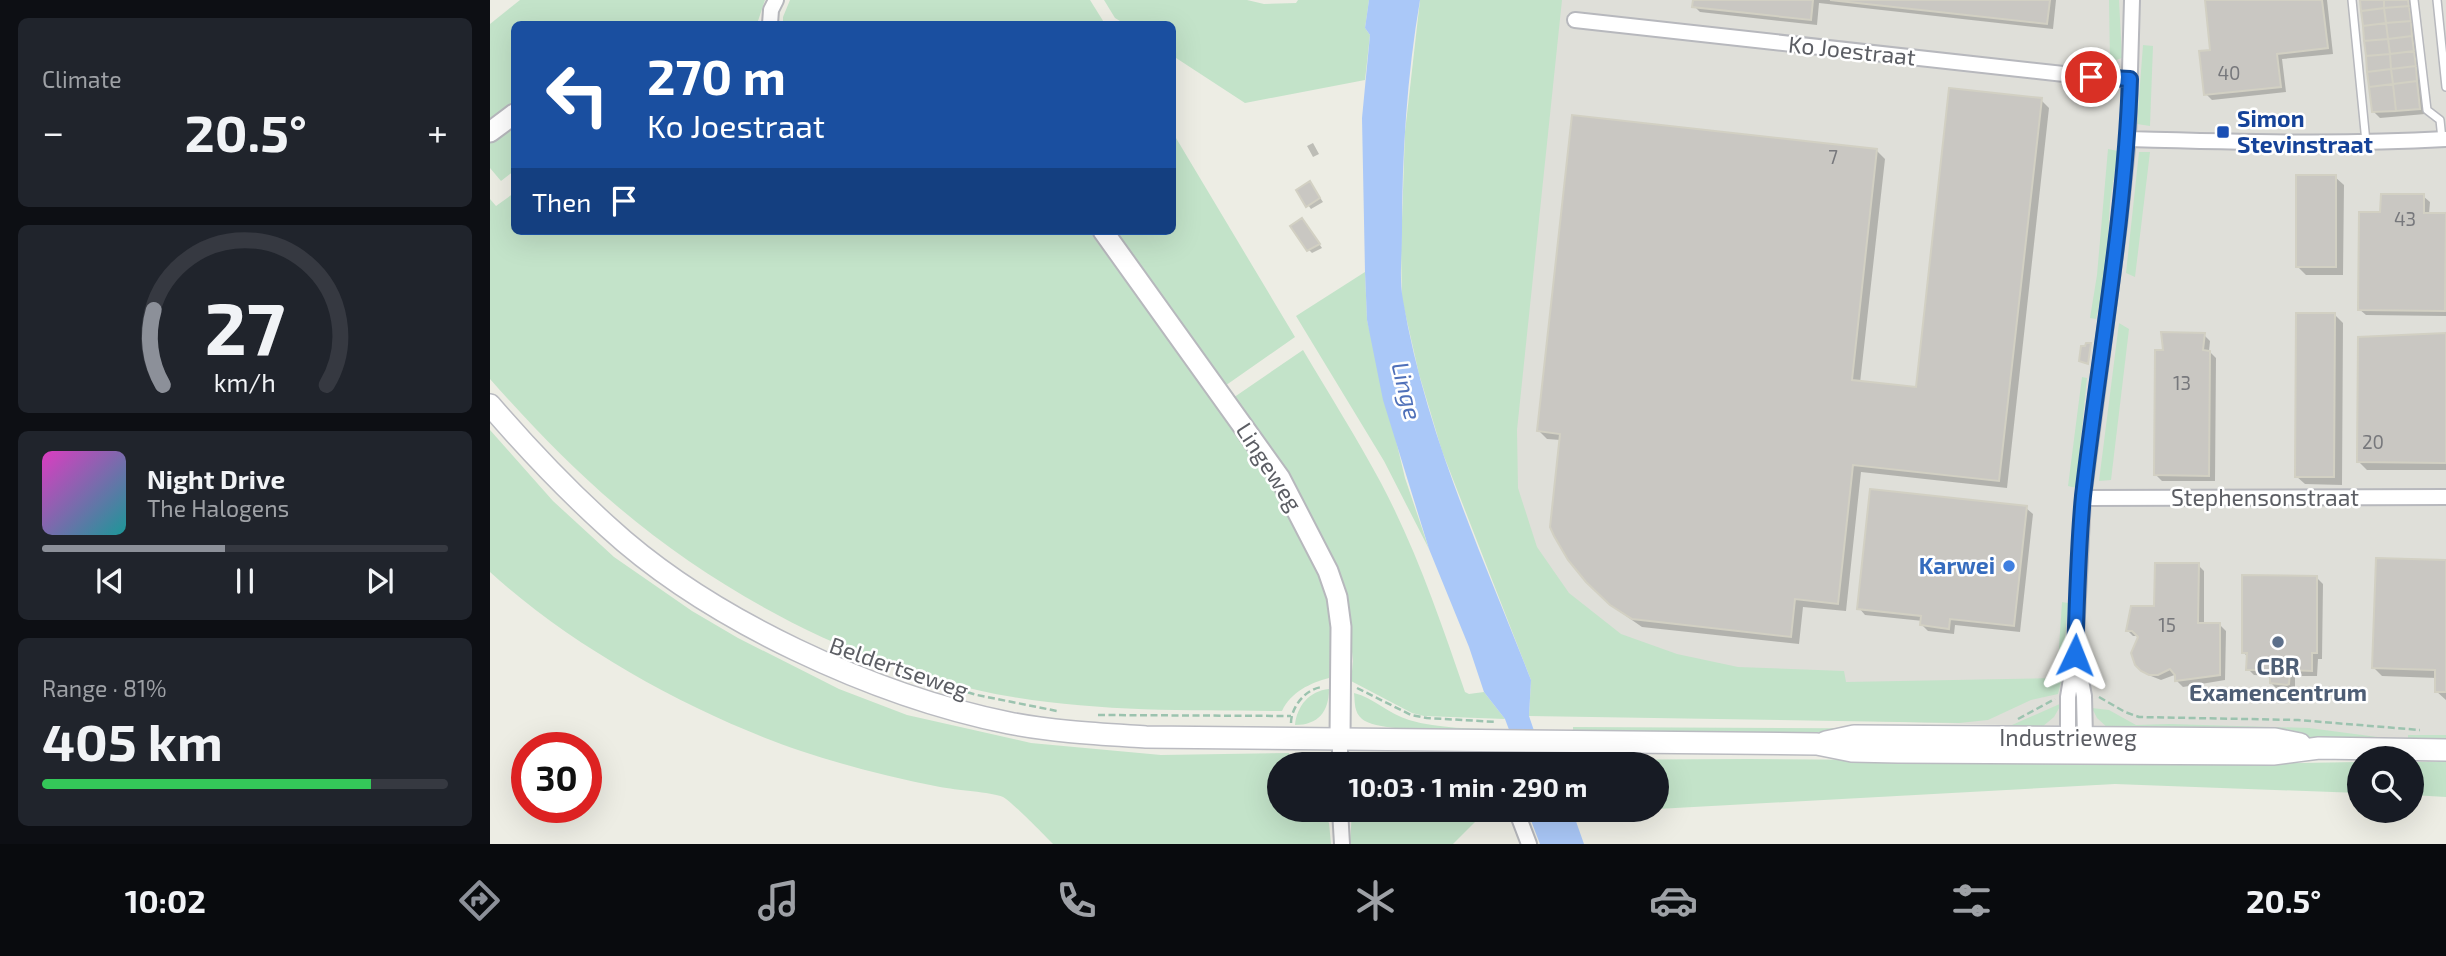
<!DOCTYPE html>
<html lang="en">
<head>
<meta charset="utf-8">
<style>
  :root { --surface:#171b24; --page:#20242c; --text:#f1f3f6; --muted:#9ea1a6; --line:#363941; --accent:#8c9099 }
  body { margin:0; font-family:"Exo 2",sans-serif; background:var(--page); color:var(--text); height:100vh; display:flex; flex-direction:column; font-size:26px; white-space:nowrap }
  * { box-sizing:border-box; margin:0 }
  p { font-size:23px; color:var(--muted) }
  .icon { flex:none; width:38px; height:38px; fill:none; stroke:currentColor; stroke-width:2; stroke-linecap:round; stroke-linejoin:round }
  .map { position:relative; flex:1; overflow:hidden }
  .panel { display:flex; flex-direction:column; gap:18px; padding:18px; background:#0d0f14; width:490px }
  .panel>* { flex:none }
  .top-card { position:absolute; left:21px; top:21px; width:665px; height:214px; border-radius:10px; box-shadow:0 7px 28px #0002; background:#1a4fa0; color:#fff; overflow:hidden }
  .tools { position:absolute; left:1857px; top:746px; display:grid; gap:14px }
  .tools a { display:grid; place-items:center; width:77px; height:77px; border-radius:50%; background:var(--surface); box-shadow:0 7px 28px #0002; font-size:35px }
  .speed { position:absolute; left:21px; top:732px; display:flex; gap:14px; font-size:35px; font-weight:700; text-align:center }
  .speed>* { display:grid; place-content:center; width:91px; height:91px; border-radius:50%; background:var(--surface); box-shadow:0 7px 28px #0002; line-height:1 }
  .speed .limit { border:10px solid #d22; background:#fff; color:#111 }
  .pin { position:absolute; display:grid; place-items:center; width:60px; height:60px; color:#fff; margin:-30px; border:4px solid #fff; border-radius:50%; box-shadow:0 2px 7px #0007 }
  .me { position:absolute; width:77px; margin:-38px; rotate:2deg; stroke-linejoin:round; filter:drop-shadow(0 0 5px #0008) }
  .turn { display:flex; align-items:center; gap:24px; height:147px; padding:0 21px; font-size:32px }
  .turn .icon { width:91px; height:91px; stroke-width:2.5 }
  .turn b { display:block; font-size:49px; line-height:60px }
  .then { display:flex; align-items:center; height:66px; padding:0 21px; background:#0003; gap:14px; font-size:26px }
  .big { font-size:52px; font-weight:700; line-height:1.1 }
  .panel .tile { flex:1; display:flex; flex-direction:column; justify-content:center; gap:10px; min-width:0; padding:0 24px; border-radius:10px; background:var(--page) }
  .panel .dial { align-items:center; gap:0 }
  .dial svg { height:182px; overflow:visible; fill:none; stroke:var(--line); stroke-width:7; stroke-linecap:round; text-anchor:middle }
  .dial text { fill:var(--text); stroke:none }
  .song { display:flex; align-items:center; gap:21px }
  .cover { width:84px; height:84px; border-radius:10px; background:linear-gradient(135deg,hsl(310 70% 55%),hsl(180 70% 35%)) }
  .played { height:7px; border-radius:4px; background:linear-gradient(90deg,var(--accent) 45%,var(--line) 45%) }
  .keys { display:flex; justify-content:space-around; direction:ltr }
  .heat { display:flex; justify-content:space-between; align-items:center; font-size:38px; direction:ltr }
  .charge { height:10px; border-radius:5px; background:linear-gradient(90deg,#34c759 81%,var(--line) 0) }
  .trip { position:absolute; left:777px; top:752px; width:402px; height:70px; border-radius:35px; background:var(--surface); box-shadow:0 7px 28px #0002; font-weight:700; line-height:70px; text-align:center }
  .menu { display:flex; height:112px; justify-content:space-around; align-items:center; background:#090b0e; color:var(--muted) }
  .menu .icon { width:49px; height:49px }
  .menu .active { color:var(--accent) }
  .menu b { font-size:32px; color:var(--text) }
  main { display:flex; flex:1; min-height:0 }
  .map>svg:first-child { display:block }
  .industrial { fill:#dfdfd9 }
  .green { fill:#c3e3c9 }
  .water { fill:#aac8f8 }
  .shadow { fill:#0003 }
  .building { fill:#c9c7c2; stroke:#d2d0c3; stroke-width:2 }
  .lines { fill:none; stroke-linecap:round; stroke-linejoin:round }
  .service-casing { stroke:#b7b8bd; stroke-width:10 }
  .minor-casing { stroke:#b7b8bd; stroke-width:18 }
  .tertiary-casing { stroke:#b7b8bd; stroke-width:23 }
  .secondary-casing { stroke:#babbc1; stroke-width:24 }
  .path { stroke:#9cc3af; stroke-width:2.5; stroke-dasharray:7 3.5; stroke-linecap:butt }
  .service { stroke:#fff; stroke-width:7 }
  .minor { stroke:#fff; stroke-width:14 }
  .tertiary { stroke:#fff; stroke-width:19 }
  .secondary { stroke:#fff; stroke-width:21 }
  .route-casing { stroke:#114b97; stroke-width:18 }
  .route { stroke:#1a73e8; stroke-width:12 }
  .transit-dot { fill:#1a4fb4; stroke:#fff; stroke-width:2.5 }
  .shop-dot { fill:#3f7fe0; stroke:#fff; stroke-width:2.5 }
  .service-dot { fill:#5c6f8a; stroke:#fff; stroke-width:2.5 }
  .labels { text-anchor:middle; stroke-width:5; stroke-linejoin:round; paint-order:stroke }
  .number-label { font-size:19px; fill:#77787c }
  .street-label { font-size:23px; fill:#5c5e64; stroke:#fff }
  .transit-label { font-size:23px; font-weight:bold; fill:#164399; stroke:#fff; text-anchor:start }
  .shop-label { font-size:23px; font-weight:bold; fill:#366cbe; stroke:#fff; text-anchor:end }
  .service-label { font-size:23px; font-weight:bold; fill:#4e5e75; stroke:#fff }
  .water-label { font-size:24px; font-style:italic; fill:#4f70b9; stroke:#fff }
</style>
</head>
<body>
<main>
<section class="panel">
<div class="tile"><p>Climate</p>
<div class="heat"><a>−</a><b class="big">20.5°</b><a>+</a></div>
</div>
<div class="tile dial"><svg viewBox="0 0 100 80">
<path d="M14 69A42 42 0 1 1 86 69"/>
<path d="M14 69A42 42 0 0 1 10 36" stroke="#8c9099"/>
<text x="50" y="56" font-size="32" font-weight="700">27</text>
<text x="50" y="72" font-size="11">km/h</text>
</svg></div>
<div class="tile">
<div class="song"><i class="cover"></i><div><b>Night Drive</b><p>The Halogens</p></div></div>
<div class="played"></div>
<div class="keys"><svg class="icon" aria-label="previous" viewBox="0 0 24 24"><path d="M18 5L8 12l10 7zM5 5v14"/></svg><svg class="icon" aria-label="pause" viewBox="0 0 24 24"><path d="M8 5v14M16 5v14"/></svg><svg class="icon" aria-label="next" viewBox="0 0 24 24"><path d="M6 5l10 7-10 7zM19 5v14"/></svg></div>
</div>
<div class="tile"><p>Range · 81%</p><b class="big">405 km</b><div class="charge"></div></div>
</section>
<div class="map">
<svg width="1956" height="844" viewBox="0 0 1956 844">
  <rect width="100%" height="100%" fill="#edede4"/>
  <path class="industrial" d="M1057 0H1956V739L1102 712 1019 488Z"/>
  <path class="green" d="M30 0H275L267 24H24V103L0 120V24Z
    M300 0H600L615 24H293V17Z
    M614 0H757L774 4 806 3 808 0H879L875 28 880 35 875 80 755 103 683 56 682 24H635L625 18Z
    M930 0H1072L1027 430 1028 488 1047 547 1079 593 1131 634 1187 654 1248 667 1354 671 1356 682 1567 678 1572 602 1578 603 1572 678 1568 694 1541 700 1498 720 1469 723 1039 716 1041 680 952 451 929 374 912 299 911 250 915 132Z
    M1619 0H1629L1632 58 1620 62Z
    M1653 45 1663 46 1660 126 1647 124Z
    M24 127V171L11 181 0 168V143Z
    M683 133 805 337 732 388 618 231H682Z
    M1618 149 1628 151 1620 202 1616 274 1606 319 1600 318 1607 275Z
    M1649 152H1660L1645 277 1636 273Z
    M24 193V231H599L779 478 808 531 820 560 834 578 844 637 839 678C820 683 801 692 792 711 703 710 612 712 523 697 379 673 238 600 127 506 81 467 40 424 0 379V199L6 206Z
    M875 272 877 320 915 478 939 549 894 461 806 316Z
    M1629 323 1639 329 1621 480 1609 481Z
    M813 350C839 394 867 438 891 483 926 549 951 622 975 692L979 694 994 692 1015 719 934 716 922 713 861 681 863 661 855 585 843 576 740 400Z
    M1592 377 1597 378 1586 488 1578 486Z
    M0 430 63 501 124 557 202 611 248 638 349 689 417 715 541 743 671 755 799 753 800 765H789V810H831L839 823 841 844H563C554 835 522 802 513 797 501 792 465 790 450 787 404 778 356 766 311 751 205 715 83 648 0 572Z
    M839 689C839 712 828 725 805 725 807 706 819 691 839 689Z
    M864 693C884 698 899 714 919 720 949 729 983 728 1013 730 987 730 889 734 872 719 864 712 865 703 864 693Z
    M1572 703 1564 717 1552 727 1303 733 1083 732V727L1490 729 1522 725Z
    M1602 708 1619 710 1646 725 1679 724 1819 728 1918 741V735H1956V742L1620 730 1607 718Z
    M908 752 1000 757 1003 765H872L888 754Z
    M1259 759 1810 763 1869 762V793L1625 784 1167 809V765H1062L1054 760Z
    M1922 762H1956V797L1922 795Z
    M862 810H997L963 844H860Z"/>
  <path class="water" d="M879 0H930C917 76 912 154 912 232 912 254 909 278 913 300 935 432 993 557 1041 680L1039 716 1054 760 1062 765H1029L1030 759 1015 719 994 692 979 647 939 549 893 400 877 320 875 272 872 118 880 35 875 28Z
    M1037 810H1082L1094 844H1050Z"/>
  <path class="shadow" d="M1204 0H1566L1563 29 1329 3 1327 25 1210 12 1204 6Z
    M1717 0H1837L1843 54 1792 59 1796 92 1722 100 1716 94 1722 51Z
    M1871 0H1923L1935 114 1890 118 1884 112Z
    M1551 100 1559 108 1517 488 1371 472 1356 611 1313 607 1309 644 1152 627 1126 609 1084 565 1071 440 1057 439 1049 431 1386 150 1395 159 1370 383 1427 389Z
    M823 143 829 154 823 157 817 146Z
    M1845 177 1854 185 1853 275H1816L1807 266Z
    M823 187 833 202 821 209 818 205Z
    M1933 196 1940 202 1939 214 1956 216V316L1876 315 1869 309Z
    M816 224 832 248 822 253 818 249Z
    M1845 315 1853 323 1852 485 1815 484 1806 476Z
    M1714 335 1720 341 1719 351 1726 358 1725 481H1672L1666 475 1675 351Z
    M1956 335V470H1877L1868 461Z
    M1536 508 1543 514 1530 632 1465 625 1464 634 1438 631 1432 625 1433 621 1375 615 1369 608Z
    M1956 562V700L1946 691 1947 678 1892 676 1884 668Z
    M1708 565 1714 571V625H1730L1736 631 1735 680 1693 687 1687 681V674L1671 680 1656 674 1649 667 1650 636H1643L1637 630 1666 608Z
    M1826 577 1833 584 1832 659H1828L1827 676H1805V689H1787L1781 683 1782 676 1764 675 1758 669V657L1753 652Z"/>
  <path class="building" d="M1203 0H1323L1321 20 1202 7Z
    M1340 0H1560L1557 24Z
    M1715 0H1832L1838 48 1787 54 1791 87 1714 95 1709 51 1720 50Z
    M1870 0H1894V8L1871 11Z
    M1894 0H1918L1919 6 1894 8Z
    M1919 6 1921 21 1896 23 1894 8Z
    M1894 8 1896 23 1873 26 1871 11Z
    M1921 21 1922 36 1898 39 1896 23Z
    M1896 23 1898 39 1874 41 1873 26Z
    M1922 36 1924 51 1900 54 1898 39Z
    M1898 39 1900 54 1876 56 1874 41Z
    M1924 51 1926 66 1901 69 1900 54Z
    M1900 54 1901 69 1877 72 1876 56Z
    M1926 66 1927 81 1903 84 1901 69Z
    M1901 69 1903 84 1879 87 1877 72Z
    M1927 81 1930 109 1906 111 1903 84Z
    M1903 84 1906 111 1882 112 1879 87Z
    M1459 88 1552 98 1509 481 1363 465 1348 604 1305 599 1301 637 1142 619 1120 605 1096 582 1078 560 1064 536 1060 527 1070 434 1047 431 1082 115 1387 149 1362 380 1426 387Z
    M1806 175H1846V267H1806Z
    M820 181 830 198 816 207 806 190Z
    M1891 194H1934V213H1956L1955 311 1868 310 1869 212H1890Z
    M812 218 830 244 817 251 800 226Z
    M1806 313H1845L1844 477H1805Z
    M1671 332 1715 333 1713 350 1720 351 1719 476 1664 475 1665 350H1673Z
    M1956 333V463L1867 462 1868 337Z
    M1596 343H1601L1598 364 1589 361 1591 346H1595Z
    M1380 489 1537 506 1524 626 1460 619 1459 629 1430 625 1431 616 1367 609Z
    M1886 558 1956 560V692H1945V670L1882 668Z
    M1665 563H1709L1708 623H1730V675L1685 681V675L1680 669 1668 675H1659L1651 671 1645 665 1641 653 1648 637 1642 631H1636L1641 606H1664Z
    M1752 575 1827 576V653H1822V671L1800 670 1799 684 1797 685 1780 683V670H1756L1757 653H1752Z"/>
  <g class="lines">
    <g class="service-casing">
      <path id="service" d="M1862 0 1876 142
        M1924 0 1937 110 1950 120 1952 139
        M1947 0 1956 87"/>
    </g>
    <g class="minor-casing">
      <path id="minor" d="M1085 20 1601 77 1640 79
        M280 24 281 10 286 0
        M1638 139C1744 142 1850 145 1956 139
        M1593 498 1956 497
        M1587 660 1594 696 1595 738 1592 743
        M1582 743 1578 738V697L1585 655 1593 498 1629 225 1638 139 1642 0
        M850 765V738
        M850 810 852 844
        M1026 810 1039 844"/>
    </g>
    <g class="tertiary-casing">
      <path id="tertiary" d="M0 132 24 114
        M613 231 790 478 838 571 847 597 851 627 850 738"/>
    </g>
    <g class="secondary-casing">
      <path id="secondary" d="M0 405C37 448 76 489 118 527 219 620 385 696 519 723 565 732 610 734 656 737L1327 744 1362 751 1408 752 1783 754 1829 748 1956 750
        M1336 742 1364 736 1785 739 1810 744"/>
    </g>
    <path class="path" d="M417 675 487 695 567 711
      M867 688 921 715 937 718 1007 722
      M1609 697 1635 712 1649 717 1808 720 1930 730
      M608 715 801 716
      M1528 719 1565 699
      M801 723C801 707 816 688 833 687
      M800 765 801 754"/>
    <use href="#service" class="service"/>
    <use href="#minor" class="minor"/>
    <use href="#tertiary" class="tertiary"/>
    <use href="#secondary" class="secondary"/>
  </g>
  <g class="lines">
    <g class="route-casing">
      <path id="route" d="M1585 655C1587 602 1588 548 1593 496 1609 357 1635 219 1640 79L1601 77"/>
    </g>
    <use href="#route" class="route"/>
  </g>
  <rect class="transit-dot" x="1726" y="125" width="14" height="14" rx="3.5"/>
  <circle class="shop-dot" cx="1519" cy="566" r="7"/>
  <circle class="service-dot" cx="1788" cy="642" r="7"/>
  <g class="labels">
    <g class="number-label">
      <text x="1739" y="80">40</text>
      <text x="1343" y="164">7</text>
      <text x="1915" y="226">43</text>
      <text x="1692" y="390">13</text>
      <text x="1883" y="449">20</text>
      <text x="1677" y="632">15</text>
    </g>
    <g class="street-label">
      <text transform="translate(1362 51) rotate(6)" y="8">Ko Joestraat</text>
      <text transform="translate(779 467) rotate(57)" y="8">Lingeweg</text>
      <text x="1775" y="506">Stephensonstraat</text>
      <text transform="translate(409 668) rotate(19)" y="8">Beldertseweg</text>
      <text x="1578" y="746">Industrieweg</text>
    </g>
    <g class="transit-label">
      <text x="1747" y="127">Simon<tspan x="1747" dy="26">Stevinstraat</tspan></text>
    </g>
    <g class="shop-label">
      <text x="1505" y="574">Karwei</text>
    </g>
    <g class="service-label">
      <text x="1788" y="675">CBR<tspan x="1788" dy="26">Examencentrum</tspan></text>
    </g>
    <g class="water-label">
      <text transform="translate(916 391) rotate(76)" y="8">Linge</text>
    </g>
  </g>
</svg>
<div class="tools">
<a><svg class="icon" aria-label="search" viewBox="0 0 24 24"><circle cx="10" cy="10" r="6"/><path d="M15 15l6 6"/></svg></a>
</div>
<div class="speed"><div class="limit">30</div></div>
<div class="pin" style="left:1601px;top:77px;background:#d93025"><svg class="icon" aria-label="arrive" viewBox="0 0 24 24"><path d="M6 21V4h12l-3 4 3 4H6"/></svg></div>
<svg class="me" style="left:1585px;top:655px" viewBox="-20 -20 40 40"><path d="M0-17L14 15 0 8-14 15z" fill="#1a73e8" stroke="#fff" stroke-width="4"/></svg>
<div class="trip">10:03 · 1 min · 290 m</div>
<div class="top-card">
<div class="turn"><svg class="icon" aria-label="left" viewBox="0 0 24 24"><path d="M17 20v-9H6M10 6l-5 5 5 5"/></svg><div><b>270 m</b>Ko Joestraat</div></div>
<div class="then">Then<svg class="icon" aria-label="arrive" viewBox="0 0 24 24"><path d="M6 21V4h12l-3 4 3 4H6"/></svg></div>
</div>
</div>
</main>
<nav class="menu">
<b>10:02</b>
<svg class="icon active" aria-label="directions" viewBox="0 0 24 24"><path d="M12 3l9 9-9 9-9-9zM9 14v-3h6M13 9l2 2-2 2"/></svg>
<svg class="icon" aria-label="music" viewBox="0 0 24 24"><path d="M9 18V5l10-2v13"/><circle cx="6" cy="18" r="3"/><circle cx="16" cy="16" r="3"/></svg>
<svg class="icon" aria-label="phone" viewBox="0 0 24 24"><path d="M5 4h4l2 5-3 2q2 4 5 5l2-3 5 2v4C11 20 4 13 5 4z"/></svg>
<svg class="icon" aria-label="climate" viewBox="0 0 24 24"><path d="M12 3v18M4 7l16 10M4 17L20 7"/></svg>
<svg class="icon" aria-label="car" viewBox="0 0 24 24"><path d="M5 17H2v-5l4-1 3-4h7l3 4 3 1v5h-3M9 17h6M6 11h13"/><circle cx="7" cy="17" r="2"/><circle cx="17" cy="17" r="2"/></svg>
<svg class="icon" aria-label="filters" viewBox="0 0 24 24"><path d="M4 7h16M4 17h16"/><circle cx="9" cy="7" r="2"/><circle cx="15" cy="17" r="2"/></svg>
<b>20.5°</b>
</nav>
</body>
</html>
